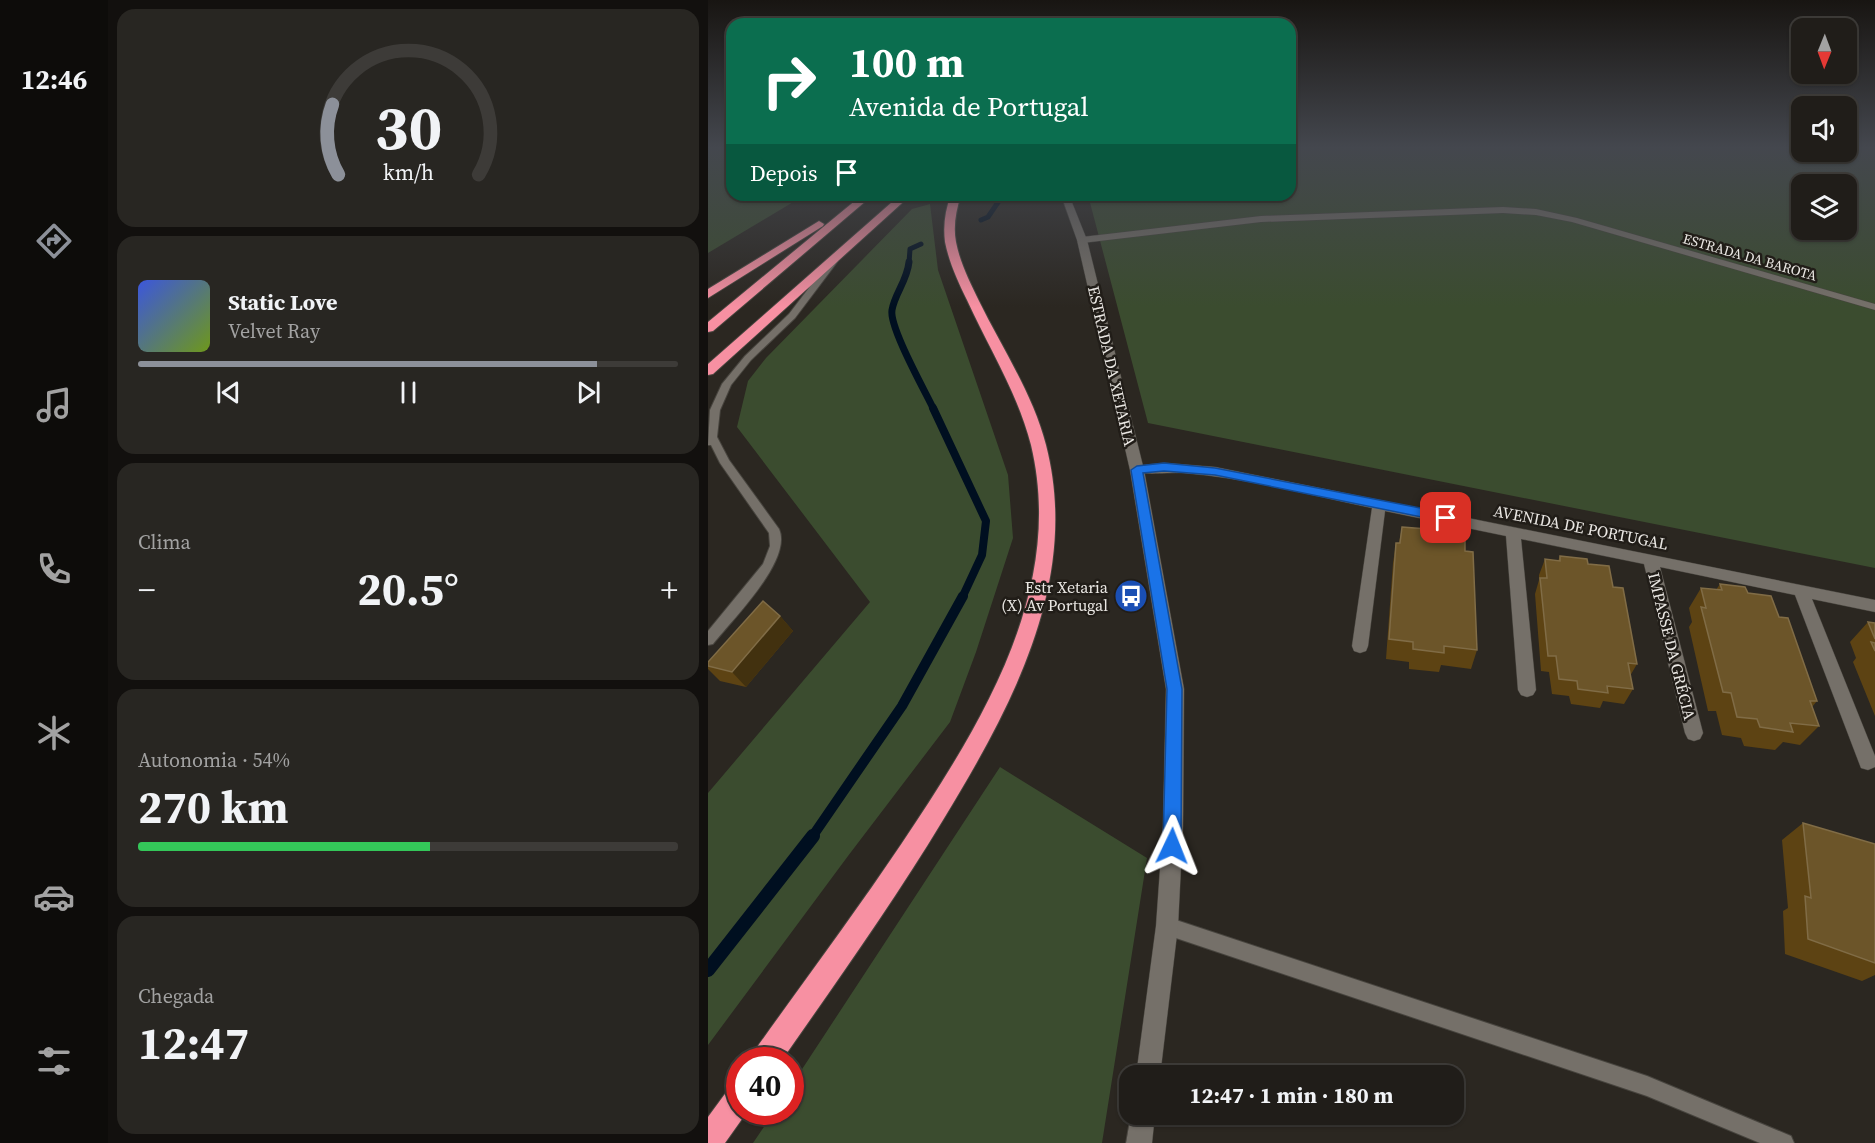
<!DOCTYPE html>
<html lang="pt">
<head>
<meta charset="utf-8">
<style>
  :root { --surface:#201d19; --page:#282622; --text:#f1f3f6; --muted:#a2a2a2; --line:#3d3b38; --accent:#8c9099 }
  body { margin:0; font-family:"Source Serif 4",serif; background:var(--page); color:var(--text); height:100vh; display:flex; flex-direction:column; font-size:22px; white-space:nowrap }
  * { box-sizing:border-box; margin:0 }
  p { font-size:20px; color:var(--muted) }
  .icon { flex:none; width:33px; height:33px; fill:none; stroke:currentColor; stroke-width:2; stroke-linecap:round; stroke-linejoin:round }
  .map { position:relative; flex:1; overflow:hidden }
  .drawer { display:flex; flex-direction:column; gap:9px; padding:9px; background:#12100e; width:600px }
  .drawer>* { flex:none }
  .guide { position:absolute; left:18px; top:18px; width:570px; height:183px; border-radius:18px; box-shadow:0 2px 4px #0004,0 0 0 2px var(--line); background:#0b6e4f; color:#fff; overflow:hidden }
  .needle { width:39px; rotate:181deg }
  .fabs { position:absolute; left:1083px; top:18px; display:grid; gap:12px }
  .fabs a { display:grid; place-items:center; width:66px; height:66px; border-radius:12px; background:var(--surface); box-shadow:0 2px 4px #0004,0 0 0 2px var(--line); font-size:30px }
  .speed { position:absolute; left:18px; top:1047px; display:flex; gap:12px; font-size:30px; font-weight:700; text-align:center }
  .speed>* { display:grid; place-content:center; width:78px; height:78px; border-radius:50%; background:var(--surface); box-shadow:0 2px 4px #0004,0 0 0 2px var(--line); line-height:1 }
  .speed .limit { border:9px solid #d22; background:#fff; color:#111 }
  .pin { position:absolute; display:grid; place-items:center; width:51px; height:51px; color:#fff; margin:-26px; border-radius:12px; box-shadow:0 3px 9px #0006 }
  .me { position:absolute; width:66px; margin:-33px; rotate:2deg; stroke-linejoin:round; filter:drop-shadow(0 0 4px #0008) }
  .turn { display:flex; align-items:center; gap:21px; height:126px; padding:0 24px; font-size:27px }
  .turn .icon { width:78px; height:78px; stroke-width:2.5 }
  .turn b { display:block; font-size:42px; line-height:51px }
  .then { display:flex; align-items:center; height:57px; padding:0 24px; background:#0003; gap:12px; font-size:22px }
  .big { font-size:45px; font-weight:700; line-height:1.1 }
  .drawer .card { flex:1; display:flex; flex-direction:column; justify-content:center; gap:9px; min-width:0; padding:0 21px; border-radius:18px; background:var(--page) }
  .drawer .dial { align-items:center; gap:0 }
  .dial svg { height:156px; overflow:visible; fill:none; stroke:var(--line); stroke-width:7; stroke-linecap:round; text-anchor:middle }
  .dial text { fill:var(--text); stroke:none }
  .song { display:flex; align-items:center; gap:18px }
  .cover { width:72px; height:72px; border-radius:9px; background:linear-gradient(135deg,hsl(230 70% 55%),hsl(80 70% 35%)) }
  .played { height:6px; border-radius:3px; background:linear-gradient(90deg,var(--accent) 85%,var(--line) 85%) }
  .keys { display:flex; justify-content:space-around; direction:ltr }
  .heat { display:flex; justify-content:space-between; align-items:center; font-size:33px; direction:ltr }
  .charge { height:9px; border-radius:4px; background:linear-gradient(90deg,#34c759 54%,var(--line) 0) }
  .trip { position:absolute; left:411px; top:1065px; width:345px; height:60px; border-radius:18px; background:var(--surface); box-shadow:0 2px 4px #0004,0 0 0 2px var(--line); font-weight:700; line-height:60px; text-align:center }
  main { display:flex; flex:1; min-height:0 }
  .tabs { display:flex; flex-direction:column; width:108px; justify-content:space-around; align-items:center; background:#0d0c0a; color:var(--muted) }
  .tabs .icon { width:42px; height:42px }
  .tabs .selected { color:var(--accent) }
  .tabs b { font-size:27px; color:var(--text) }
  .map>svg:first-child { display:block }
  .green { fill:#3b4c2f; fill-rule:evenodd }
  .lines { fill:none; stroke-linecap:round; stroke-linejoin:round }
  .stream-far4 { stroke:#000f20; stroke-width:5 }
  .stream-far3 { stroke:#000f20; stroke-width:7 }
  .stream-far2 { stroke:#000f20; stroke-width:8 }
  .stream-far1 { stroke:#000f20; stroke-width:10 }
  .stream { stroke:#000f20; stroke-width:14 }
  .service-casing { stroke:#47443e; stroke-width:2 }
  .minor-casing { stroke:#47443e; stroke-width:1 }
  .tertiary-casing { stroke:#47443e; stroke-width:1 }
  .motorway-casing { stroke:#47443e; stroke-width:2 }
  .service { fill:#757069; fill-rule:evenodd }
  .minor { fill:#757069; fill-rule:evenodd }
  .tertiary { fill:#757069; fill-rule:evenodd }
  .motorway { fill:#f790a2; fill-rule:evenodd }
  .wall { fill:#5d4313 }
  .shaded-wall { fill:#42310f }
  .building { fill:#6c5529; stroke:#806c46; stroke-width:1.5 }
  .route { fill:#1a73e8; stroke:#114b97; stroke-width:1.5 }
  .labels { text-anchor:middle; stroke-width:5; stroke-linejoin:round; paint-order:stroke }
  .far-street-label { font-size:14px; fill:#eae7e3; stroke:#211d18 }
  .street-label { font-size:16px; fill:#eae7e3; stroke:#211d18 }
  .poi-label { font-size:16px; fill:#eae7e3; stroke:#211d18; text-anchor:end }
</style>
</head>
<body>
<main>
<nav class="tabs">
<b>12:46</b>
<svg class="icon selected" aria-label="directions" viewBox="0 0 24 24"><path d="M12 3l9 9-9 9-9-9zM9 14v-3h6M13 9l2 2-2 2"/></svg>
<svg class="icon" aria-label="music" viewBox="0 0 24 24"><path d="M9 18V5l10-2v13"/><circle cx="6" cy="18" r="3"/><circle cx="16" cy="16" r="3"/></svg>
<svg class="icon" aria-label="phone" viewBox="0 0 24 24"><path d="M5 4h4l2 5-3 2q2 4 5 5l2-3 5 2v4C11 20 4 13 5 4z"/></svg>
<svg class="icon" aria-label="climate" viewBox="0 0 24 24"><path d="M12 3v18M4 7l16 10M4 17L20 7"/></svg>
<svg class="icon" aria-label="car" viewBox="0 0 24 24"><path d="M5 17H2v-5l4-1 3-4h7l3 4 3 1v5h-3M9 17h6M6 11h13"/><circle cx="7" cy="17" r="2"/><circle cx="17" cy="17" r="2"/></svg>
<svg class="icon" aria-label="filters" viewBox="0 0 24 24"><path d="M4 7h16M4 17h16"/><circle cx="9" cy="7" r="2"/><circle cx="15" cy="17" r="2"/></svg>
</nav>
<section class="drawer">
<div class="card dial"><svg viewBox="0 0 100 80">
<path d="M14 69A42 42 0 1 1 86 69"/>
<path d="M14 69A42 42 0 0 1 11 33" stroke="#8c9099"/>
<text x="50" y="56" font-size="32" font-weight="700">30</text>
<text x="50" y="72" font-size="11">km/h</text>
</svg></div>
<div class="card">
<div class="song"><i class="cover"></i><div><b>Static Love</b><p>Velvet Ray</p></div></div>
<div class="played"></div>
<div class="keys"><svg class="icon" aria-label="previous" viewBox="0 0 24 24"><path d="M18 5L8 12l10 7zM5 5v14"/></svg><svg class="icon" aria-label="pause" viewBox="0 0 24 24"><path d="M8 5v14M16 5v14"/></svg><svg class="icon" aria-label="next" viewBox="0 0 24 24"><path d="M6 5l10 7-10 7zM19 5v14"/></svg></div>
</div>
<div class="card"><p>Clima</p>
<div class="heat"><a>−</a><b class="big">20.5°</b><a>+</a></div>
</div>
<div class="card"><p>Autonomia · 54%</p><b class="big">270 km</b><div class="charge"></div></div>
<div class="card"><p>Chegada</p><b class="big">12:47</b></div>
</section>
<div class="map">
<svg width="1167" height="1143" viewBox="0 0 1167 1143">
  <rect width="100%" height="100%" fill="#2b2721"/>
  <path class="green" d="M0 147H24V195H97L0 253Z
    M582 147H1093L1094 152H1138L1139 147H1167V568L440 423 380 195H582ZM1094 184H1138V230H1094Z
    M222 204 230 270 300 475 305 538 268 652 242 722 140 856 0 1045V793L162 602 29 427 40 381 58 358 204 209Z
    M292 767 439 858 394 1143H45L66 1112H82L83 1086Z"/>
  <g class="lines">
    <path class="stream-far4" d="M273 220 280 217 295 195
      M201 263 202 249 213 244"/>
    <path class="stream-far3" d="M201 262C199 281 187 293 184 310 181 327 217 391 226 410"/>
    <path class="stream-far2" d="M225 408 278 521 274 555 254 598"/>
    <path class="stream-far1" d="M104 837 194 706 255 596"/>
    <path class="stream" d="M0 970 105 836"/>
    <g class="service-casing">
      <path id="service" d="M123 259 130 261 87 318 43 360 23 385 12 410 9 437 21 460 71 529C85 560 24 620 5 644L0 645V631L55 564 62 546 61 533 12 463 3 445H0L2 410 14 384 37 356 81 314Z
        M459 917 939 1076 1083 1136 1086 1143H1052L939 1096 459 935 453 932 450 926 453 920Z"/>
    </g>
    <g class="minor-casing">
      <path id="minor" d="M795 207 828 209 869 218 1167 304V310L864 222 828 215 795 213 553 222 374 243 369 240 374 237 553 216Z
        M456 463 507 467 1167 600V612L1104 599 1167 756V767L1160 770 1153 768 1087 595 952 567 995 733 992 739 986 741 980 739 977 733 936 564 813 539 828 690 825 695 819 697 813 695 810 690 798 536 677 511 660 646 658 651 652 653 646 651 644 646 664 508C602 495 539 478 476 473 465 472 428 476 422 470L429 466Z"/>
    </g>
    <g class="tertiary-casing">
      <path id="tertiary" d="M353 195H361L379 240 436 470 476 689 475 826 470 926 452 1076H428L448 926 455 826 458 689 422 470 369 240Z
        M423 1114H447L444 1143H418Z"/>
    </g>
    <g class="motorway-casing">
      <path id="motorway" d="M154 195H165L5 331 0 332V322Z
        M192 195H203L5 374 0 375V364Z
        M243 195H253C248 211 245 226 248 242 252 263 262 282 271 301 294 348 325 394 338 445 373 581 303 708 235 820 185 903 129 981 74 1060H43L47 1050C96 981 147 913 194 843 272 726 358 591 323 445 310 394 281 348 259 300 250 282 241 262 237 242 235 226 237 210 243 195Z
        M111 221 116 224 115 226 0 298V289Z
        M32 1083V1112H39L17 1143H0V1117L22 1087Z"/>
    </g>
    <use href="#service" class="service"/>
    <use href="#minor" class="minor"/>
    <use href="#tertiary" class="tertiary"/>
    <use href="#motorway" class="motorway"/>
  </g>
  <path class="wall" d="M694 527 757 551 769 650 763 669 733 665 731 672 701 669V662L678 659 685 563 688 543H691Z
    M852 556 880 564 905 587 929 664 922 676 925 689 916 704 895 701 892 708 863 704 861 696 844 694 841 672 833 671 827 594 831 580V575L837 559 850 561Z
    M1012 584 1040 593 1071 617 1109 701 1104 707 1111 726 1092 745 1075 742 1067 750 1036 746 1033 738 1014 735 1008 711H1000L981 627 984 622 981 608 993 588 1008 590Z
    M72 616 85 631 38 687 12 681 0 669V662Z
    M1160 622 1167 623V716L1145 662 1148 658 1142 642Z
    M1095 823 1167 844V975L1154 981 1077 954 1075 911 1080 908 1074 840Z"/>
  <path class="shaded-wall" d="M72 616 85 631 38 687 24 672Z"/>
  <path class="building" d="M694 527 757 532V551L765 552 769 650 736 646V653L705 649V642L681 639 688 543H692Z
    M852 556 879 559 880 564 901 566 905 587 915 588 929 664 920 663 925 689 899 686 900 693 870 689 869 681 851 679 848 656H840L832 578H839L837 559 852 561Z
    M1012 584 1037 587 1040 593 1063 596 1071 617 1080 618 1109 701H1102L1111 726 1082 723 1085 732 1052 727 1049 719 1029 717 1023 693 1015 692 993 607 998 608 993 588 1014 590Z
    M55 601 72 616 24 672 0 666V662Z
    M1160 622 1167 623V639Z
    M1163 642 1167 643V651Z
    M1095 823 1167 844V963L1100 939 1097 896 1103 898Z"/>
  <linearGradient id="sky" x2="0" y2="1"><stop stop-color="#181512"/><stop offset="0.48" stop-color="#44474e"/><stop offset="1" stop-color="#44474e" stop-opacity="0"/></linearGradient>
  <rect width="1167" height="307" fill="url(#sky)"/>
  <path class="route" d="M456 463 507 468 738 513 744 518 738 522 507 475 456 471 435 473 474 689 473 846 471 852 464 855 458 852 455 846 459 689 423 470 429 466Z"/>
  <defs>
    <g id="bus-disc" transform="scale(1.725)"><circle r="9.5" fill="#1a4fb4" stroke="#211d18"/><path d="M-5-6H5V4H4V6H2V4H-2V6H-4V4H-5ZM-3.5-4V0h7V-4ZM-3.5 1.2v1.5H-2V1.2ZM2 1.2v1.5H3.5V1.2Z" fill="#fff"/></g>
  </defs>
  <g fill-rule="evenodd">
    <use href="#bus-disc" x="423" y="596"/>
  </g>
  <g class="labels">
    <g class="far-street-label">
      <text transform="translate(1042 257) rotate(16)" y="5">ESTRADA DA BAROTA</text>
    </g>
    <g class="street-label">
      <text transform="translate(404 366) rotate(77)" y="6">ESTRADA DA XETARIA</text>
      <text transform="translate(873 527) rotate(11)" y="6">AVENIDA DE PORTUGAL</text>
      <text transform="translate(964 646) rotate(76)" y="6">IMPASSE DA GRÉCIA</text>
    </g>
    <g class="poi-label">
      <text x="400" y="593">Estr Xetaria<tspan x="400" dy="18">(X) Av Portugal</tspan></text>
    </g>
  </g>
</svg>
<div class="fabs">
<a><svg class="needle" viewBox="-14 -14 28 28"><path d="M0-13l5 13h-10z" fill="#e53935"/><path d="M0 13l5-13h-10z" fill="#a2a2a2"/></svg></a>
<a><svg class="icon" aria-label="sound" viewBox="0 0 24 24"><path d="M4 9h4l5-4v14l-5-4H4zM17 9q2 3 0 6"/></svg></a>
<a><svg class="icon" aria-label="layers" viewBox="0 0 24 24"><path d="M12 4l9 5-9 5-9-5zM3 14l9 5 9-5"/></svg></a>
</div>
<div class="speed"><div class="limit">40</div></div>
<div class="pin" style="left:738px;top:518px;background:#d93025"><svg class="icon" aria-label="arrive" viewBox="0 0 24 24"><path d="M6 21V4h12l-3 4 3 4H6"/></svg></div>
<svg class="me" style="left:464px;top:846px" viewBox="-20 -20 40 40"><path d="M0-17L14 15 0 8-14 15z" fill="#1a73e8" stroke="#fff" stroke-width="4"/></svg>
<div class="trip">12:47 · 1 min · 180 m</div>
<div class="guide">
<div class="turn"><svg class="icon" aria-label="right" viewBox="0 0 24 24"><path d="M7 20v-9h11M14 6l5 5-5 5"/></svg><div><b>100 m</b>Avenida de Portugal</div></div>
<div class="then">Depois<svg class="icon" aria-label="arrive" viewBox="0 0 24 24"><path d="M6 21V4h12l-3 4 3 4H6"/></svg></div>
</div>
</div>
</main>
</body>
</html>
